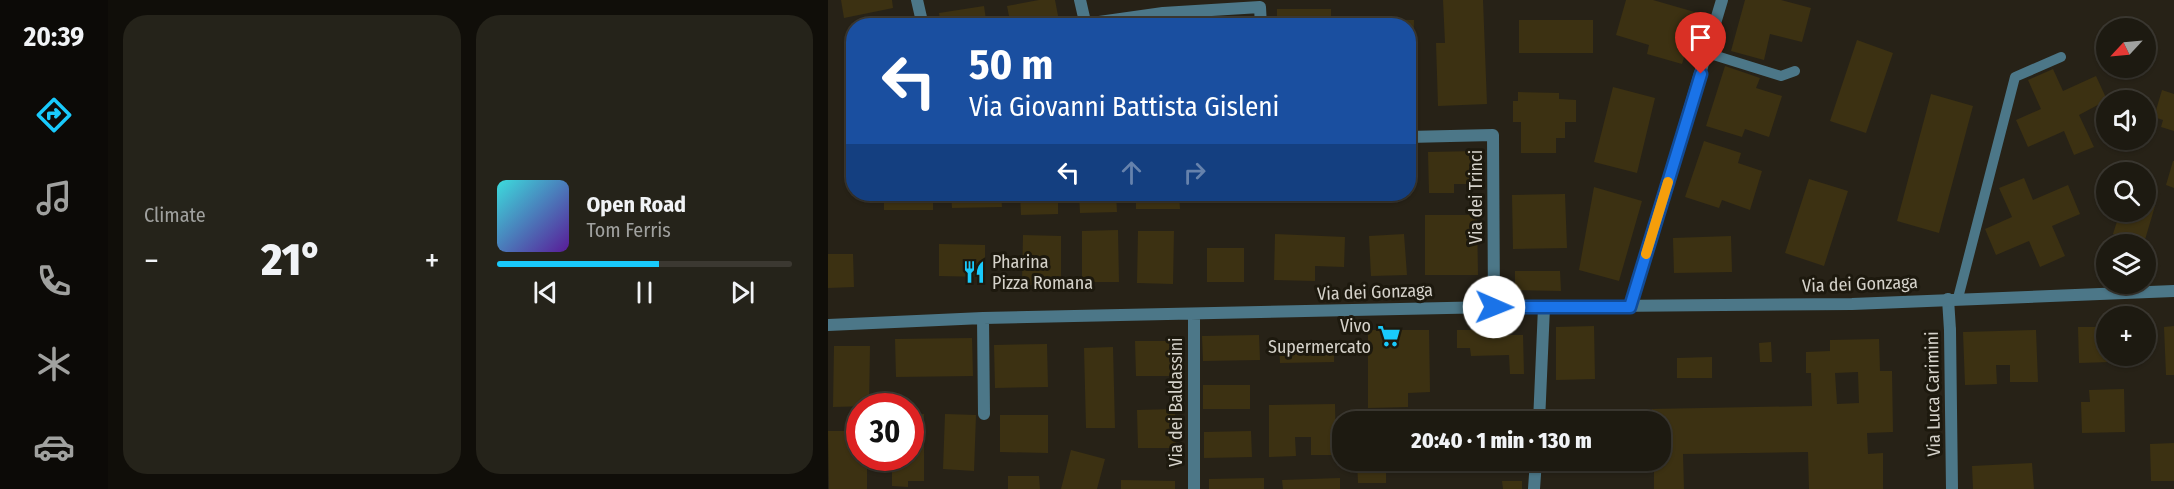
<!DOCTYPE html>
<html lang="en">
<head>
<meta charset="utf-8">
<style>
  :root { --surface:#1d1a11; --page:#25231a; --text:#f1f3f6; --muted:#a0a19f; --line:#3b3831; --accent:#19cafc }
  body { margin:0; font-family:"Fira Sans Condensed",sans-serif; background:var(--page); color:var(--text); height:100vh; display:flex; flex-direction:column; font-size:22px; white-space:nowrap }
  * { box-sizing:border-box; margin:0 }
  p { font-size:20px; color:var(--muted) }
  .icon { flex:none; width:33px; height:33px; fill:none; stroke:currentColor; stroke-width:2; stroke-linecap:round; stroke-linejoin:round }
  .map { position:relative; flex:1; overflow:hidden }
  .drawer { display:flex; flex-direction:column; gap:15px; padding:15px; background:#100e09; width:720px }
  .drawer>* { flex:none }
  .banner { position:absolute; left:18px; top:18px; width:570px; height:183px; border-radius:24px; box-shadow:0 2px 4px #0004,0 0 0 2px var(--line); background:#1a4fa0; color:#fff; overflow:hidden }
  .needle { width:39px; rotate:244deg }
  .controls { position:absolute; left:1268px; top:18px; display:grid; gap:12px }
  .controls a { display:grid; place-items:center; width:60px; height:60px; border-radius:50%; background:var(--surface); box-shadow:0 2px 4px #0004,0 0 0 2px var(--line); font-size:30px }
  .speed { position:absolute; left:18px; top:393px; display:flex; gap:12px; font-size:30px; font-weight:700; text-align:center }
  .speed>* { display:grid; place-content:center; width:78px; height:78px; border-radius:50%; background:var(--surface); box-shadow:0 2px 4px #0004,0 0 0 2px var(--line); line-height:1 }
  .speed .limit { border:9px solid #d22; background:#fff; color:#111 }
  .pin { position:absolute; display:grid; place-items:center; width:51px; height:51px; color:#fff; margin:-62px -26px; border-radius:50% 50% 50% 0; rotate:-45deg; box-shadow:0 0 6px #0007 }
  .pin .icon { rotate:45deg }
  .me { position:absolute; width:66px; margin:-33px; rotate:91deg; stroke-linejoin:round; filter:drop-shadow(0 0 4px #0008) }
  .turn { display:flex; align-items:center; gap:21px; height:126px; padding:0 24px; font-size:27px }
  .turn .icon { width:78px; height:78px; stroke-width:2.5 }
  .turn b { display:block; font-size:42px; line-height:51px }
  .lanes { display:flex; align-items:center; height:57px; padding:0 24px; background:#0003; justify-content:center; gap:30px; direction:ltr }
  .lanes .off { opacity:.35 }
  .big { font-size:45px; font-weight:800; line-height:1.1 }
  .drawer .widget { flex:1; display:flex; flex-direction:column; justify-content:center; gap:9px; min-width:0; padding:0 21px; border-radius:24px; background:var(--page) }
  .song { display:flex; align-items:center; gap:18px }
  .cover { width:72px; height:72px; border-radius:9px; background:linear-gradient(135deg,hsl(180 70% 55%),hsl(270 70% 35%)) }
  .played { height:6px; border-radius:3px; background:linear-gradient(90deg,var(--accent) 55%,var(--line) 55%) }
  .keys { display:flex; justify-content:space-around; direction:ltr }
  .heat { display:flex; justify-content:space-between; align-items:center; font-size:33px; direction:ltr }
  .drawer .tiles { flex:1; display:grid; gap:15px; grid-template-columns:repeat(2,1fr) }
  .trip { position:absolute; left:504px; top:411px; width:339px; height:60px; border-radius:24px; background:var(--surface); box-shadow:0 2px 4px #0004,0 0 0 2px var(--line); font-weight:800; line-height:60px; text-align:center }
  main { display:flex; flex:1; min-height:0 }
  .tab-bar { display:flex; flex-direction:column; width:108px; justify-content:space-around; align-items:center; background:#0c0a07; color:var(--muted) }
  .tab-bar .icon { width:42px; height:42px }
  .tab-bar .on { color:var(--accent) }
  .tab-bar b { font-size:27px; color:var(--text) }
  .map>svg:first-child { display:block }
  .building { fill:#3c3112; fill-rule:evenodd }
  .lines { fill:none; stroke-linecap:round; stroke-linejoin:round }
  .service { stroke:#4c7788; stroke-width:10 }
  .pedestrian { stroke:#4c7788; stroke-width:12 }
  .minor { stroke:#4c7788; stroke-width:12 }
  .route-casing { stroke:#114b97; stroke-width:15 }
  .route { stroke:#1a73e8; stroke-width:10 }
  .slow { stroke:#f59e0b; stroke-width:10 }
  .labels { text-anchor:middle; stroke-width:6; stroke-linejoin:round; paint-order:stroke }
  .street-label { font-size:18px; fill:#d5d2ca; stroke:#1d190e }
  .poi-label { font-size:18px; fill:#d5d2ca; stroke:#1d190e; text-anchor:start }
</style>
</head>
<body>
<main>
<nav class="tab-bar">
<b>20:39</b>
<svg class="icon on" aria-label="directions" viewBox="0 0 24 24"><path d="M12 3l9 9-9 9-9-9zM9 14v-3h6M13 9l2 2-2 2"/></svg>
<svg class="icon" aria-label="music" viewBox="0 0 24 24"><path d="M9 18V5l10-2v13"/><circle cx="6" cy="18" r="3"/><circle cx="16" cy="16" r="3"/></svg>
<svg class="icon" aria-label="phone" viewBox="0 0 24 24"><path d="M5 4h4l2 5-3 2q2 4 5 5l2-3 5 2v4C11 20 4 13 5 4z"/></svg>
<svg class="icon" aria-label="climate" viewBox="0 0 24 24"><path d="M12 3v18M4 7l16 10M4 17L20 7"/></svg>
<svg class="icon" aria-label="car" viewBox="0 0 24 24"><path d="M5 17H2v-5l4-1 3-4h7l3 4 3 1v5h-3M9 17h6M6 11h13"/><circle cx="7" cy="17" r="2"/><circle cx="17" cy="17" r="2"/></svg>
</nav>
<section class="drawer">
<div class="tiles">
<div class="widget"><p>Climate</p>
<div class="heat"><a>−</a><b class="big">21°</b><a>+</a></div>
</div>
<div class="widget">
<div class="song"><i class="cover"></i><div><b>Open Road</b><p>Tom Ferris</p></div></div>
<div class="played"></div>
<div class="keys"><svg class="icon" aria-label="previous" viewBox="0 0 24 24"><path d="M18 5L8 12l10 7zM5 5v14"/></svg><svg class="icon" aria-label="pause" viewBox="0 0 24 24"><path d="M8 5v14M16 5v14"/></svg><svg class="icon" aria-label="next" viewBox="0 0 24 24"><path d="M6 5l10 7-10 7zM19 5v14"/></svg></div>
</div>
</div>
</section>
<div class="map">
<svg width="1346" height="489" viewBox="0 0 1346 489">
  <rect width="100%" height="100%" fill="#272217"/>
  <path class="building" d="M13 0H64L65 8 16 18Z
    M211 0H227L232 26H183L179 6Z
    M615 0H655L659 104 610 106 608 43H617Z
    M798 0H825L870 13 854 64 819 54 821 45 788 35Z
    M917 0H953L983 8 974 42 942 34 936 60 903 51Z
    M156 6 159 26H113L111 13Z
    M449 9H503V26H449Z
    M523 19 586 20 585 80H580V26H523Z
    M691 20H765V53H691Z
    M404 22 405 26H353V23Z
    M1029 40 1065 53 1038 133 1002 121Z
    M897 66 932 78 928 88 954 96 941 137 917 129 914 137 878 126Z
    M1225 69 1235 91 1268 76 1279 100 1251 115 1266 147 1246 155 1236 131 1200 147 1188 120 1213 109 1200 80Z
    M785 87 827 98 809 173 766 162Z
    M1334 90 1346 94V131L1333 127 1335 120 1326 117Z
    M690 92 731 93V99L748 100V122H737V138H728V153H693V122H685V101H690Z
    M1103 94 1145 106 1111 233 1069 221Z
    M876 141 913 153 910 163 934 171 922 210 894 200 891 208 857 197Z
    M649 151 650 184H626V193H601L600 152Z
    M1345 161H1346V188L1338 185Z
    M1196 178 1205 200 1240 185 1252 214 1224 226 1237 256 1212 267 1201 241 1168 255 1157 229 1184 217 1171 188Z
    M981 179 1020 191 996 266 957 253Z
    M766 187 814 201 791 281 751 270Z
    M56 194H105V210H56Z
    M123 194H173L174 207 124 208Z
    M192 194H230V214L193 215Z
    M251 194H288L289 212 252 213Z
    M308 194H351L352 209H308Z
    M475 194H572L571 198 475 201Z
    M737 194 739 248 685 249 684 195Z
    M1317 203 1327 206 1316 243 1285 234 1292 212H1317Z
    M597 215H649L650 275H597Z
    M290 230 291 282H254V231Z
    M310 231H346L345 284 309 283Z
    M447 234 517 237 516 267 487 266V281L446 280Z
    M576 234 579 275 543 276 541 236Z
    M195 235 233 236V285H194Z
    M903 236 904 272 846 273 845 238Z
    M111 244 157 245V277L111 276Z
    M379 248H416V282H379Z
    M0 254H25L26 287 0 288Z
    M687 271H732L733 291 687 290Z
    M766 326 767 379 728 380V327Z
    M1346 326V375H1338L1336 327Z
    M1250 327H1278V356H1312L1313 361 1251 363Z
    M540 330H601L602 392 580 393V407L540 408Z
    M629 330H674V335H695L696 374H682L681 355 643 356 642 348H629Z
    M1208 330 1210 382H1182V365H1168L1169 384 1137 385 1135 332Z
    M431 335 432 360 375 361 374 336Z
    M144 338 145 376 68 377 67 339Z
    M1051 339 1052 371H1064L1065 432 1039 433 1040 454 1055 453V489H981L980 452 855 454 856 489H826V460H832V422H825L824 409 984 406 983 373H978V352L1002 351V340ZM1030 372 1031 403 1009 404 1007 373Z
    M307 341H354V376H308Z
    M943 342 944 362H932L931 343Z
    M506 343V362L452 363 451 344Z
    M219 344 220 387 167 388 166 345Z
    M6 346H42L41 406 5 407Z
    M285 347 287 428H258L256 348Z
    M884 357V378H849V358Z
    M375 385H422V409H375Z
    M1296 389 1297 432 1254 433 1253 402H1262L1261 390Z
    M507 404 508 455H483V437H467L468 456 441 457V405Z
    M347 409 348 448H310L309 410Z
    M82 414H96V481H80V487L64 486V458H82Z
    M117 414 148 415 146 471 115 469Z
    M172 415H220V453L172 452Z
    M0 431H32V458H39V489H1Z
    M423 431 424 457 376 458V432Z
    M1346 443V481H1323L1322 444Z
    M243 450 277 459 269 489H233Z
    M529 460H558V483H530Z
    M579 460H613V471H579Z
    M1204 463 1206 489H1145L1144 466Z
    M180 476H211L212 489H180Z
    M436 478V489H381V479Z
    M512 478V489H455L454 480Z
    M293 480 347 481V489H293Z
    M674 481H694V489H675Z"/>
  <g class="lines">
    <path class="service" d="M879 53 953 76 967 71
      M1130 298 1187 77 1233 57"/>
    <path class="pedestrian" d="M1120 299 1122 330"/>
    <path class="minor" d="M89 0 95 26
      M252 0 258 26
      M257 24 335 13 432 7 433 26
      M580 137 665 135 666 307
      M802 307 894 0
      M366 315V489
      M155 318 156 414
      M0 325 155 318 666 307 1024 304 1346 291
      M1122 330 1124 489
      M711 422 716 307
      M706 489 708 460"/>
  </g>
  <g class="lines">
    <g class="route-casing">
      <path id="route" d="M666 307H802L873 74"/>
    </g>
    <use href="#route" class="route"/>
    <path class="slow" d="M818 254 840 182"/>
  </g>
  <defs>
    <g id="restaurant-bare" transform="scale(1.8)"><path d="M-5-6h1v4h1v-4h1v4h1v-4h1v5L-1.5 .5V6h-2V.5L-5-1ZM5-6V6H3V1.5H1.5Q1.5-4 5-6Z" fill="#19cafc" stroke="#1d190e" stroke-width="2.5" paint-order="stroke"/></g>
    <g id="supermarket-bare" transform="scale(1.8)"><path d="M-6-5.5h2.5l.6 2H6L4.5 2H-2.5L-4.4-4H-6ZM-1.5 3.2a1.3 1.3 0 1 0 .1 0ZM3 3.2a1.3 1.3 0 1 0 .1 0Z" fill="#19cafc" stroke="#1d190e" stroke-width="2.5" paint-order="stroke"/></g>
  </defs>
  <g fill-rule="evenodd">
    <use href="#restaurant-bare" x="146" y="272"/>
    <use href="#supermarket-bare" x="561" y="336"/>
  </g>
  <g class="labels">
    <g class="street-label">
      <text transform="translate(648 197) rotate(-90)" y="6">Via dei Trinci</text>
      <text transform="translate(1032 284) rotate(-2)" y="6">Via dei Gonzaga</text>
      <text transform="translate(547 292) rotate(-2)" y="6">Via dei Gonzaga</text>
      <text transform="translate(1105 394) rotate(-91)" y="6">Via Luca Carimini</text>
      <text transform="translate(348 402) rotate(-90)" y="6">Via dei Baldassini</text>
    </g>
    <g class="poi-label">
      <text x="164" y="268">Pharina<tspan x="164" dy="21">Pizza Romana</tspan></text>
      <text x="543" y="332" text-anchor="end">Vivo<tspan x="543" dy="21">Supermercato</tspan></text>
    </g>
  </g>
</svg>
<div class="controls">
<a><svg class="needle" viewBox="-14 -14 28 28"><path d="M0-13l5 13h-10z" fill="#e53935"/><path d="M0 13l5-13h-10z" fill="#a0a19f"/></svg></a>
<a><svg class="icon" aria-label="sound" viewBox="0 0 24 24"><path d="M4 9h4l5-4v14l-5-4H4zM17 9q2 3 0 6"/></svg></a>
<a><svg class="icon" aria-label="search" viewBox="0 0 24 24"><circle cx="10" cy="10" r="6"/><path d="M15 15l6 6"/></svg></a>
<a><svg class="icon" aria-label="layers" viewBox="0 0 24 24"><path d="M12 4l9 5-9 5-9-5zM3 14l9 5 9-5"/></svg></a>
<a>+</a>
</div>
<div class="speed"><div class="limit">30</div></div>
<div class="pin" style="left:873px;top:74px;background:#d93025"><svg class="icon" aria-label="arrive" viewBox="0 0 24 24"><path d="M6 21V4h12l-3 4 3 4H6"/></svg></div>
<svg class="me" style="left:666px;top:307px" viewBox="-20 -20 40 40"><circle r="19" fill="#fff"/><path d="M0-13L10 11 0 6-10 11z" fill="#1a73e8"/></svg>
<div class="trip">20:40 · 1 min · 130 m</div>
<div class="banner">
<div class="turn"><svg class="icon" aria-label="left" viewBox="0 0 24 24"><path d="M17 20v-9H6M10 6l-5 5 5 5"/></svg><div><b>50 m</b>Via Giovanni Battista Gisleni</div></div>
<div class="lanes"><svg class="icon" aria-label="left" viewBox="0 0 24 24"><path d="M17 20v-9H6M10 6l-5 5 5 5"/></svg><svg class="icon off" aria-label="ahead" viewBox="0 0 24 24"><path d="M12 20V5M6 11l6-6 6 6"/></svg><svg class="icon off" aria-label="right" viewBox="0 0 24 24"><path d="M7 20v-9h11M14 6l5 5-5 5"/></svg></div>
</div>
</div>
</main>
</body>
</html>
